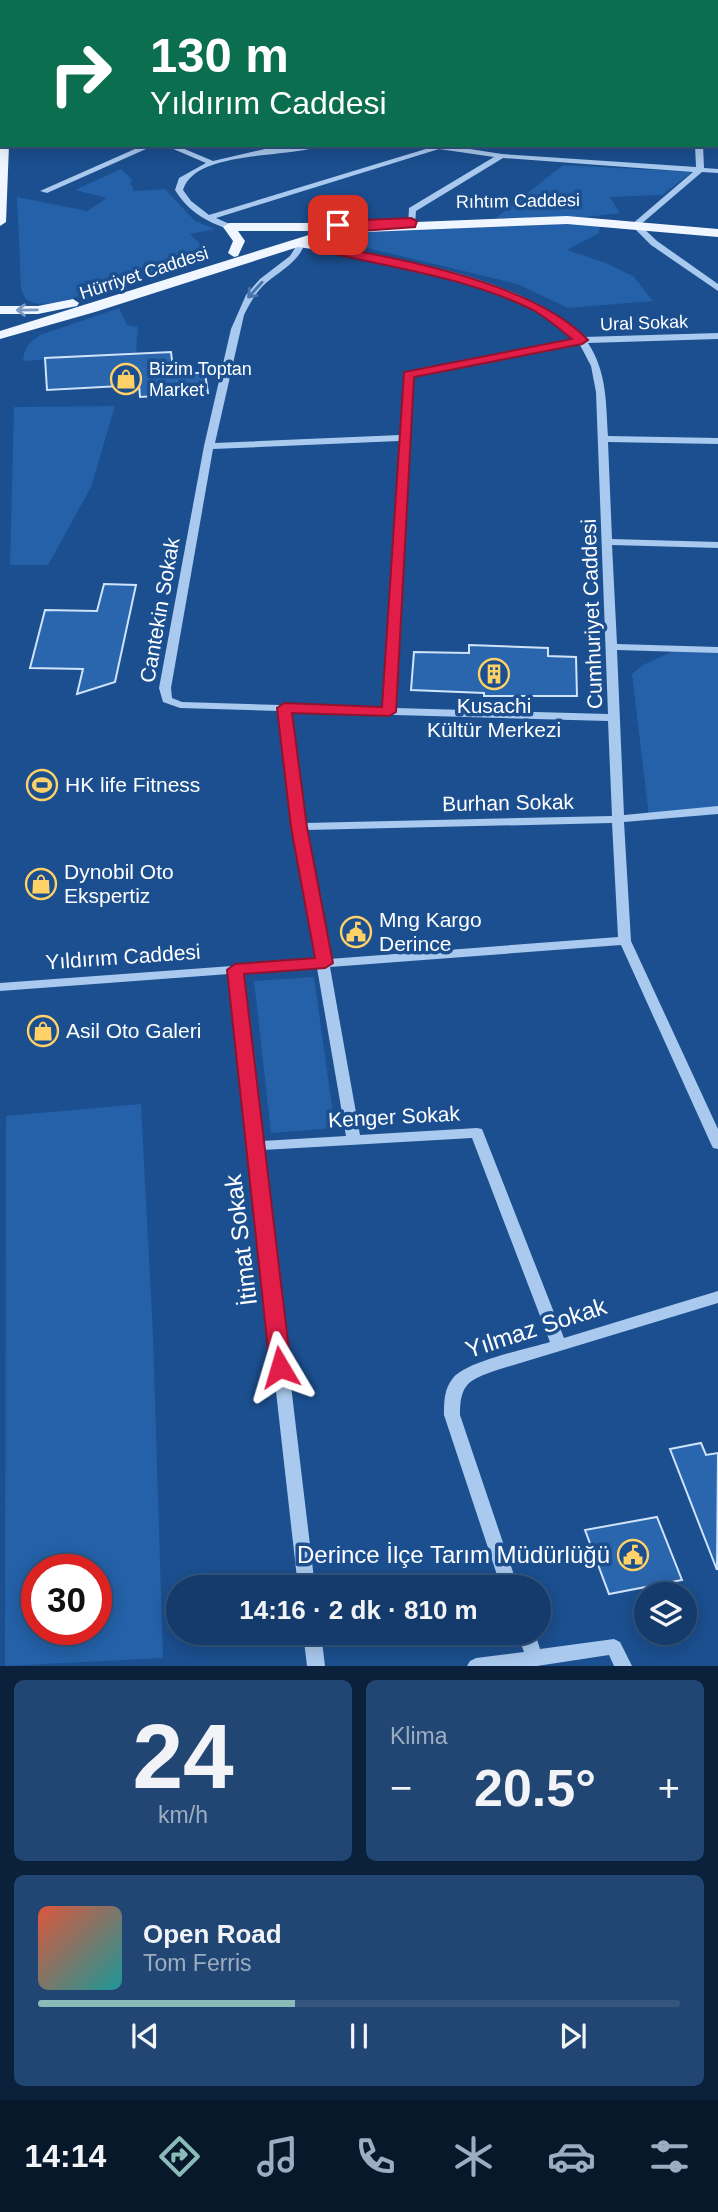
<!DOCTYPE html>
<html lang="tr">
<head>
<meta charset="utf-8">
<style>
  :root { --surface:#143b6b; --page:#214673; --text:#f1f3f6; --muted:#9dadc1; --line:#33557e; --accent:#8bbbb9 }
  body { margin:0; font-family:Arial,sans-serif; background:var(--page); color:var(--text); height:100vh; display:flex; flex-direction:column; font-size:26px; white-space:nowrap }
  * { box-sizing:border-box; margin:0 }
  p { font-size:23px; color:var(--muted) }
  .icon { flex:none; width:38px; height:38px; fill:none; stroke:currentColor; stroke-width:2; stroke-linecap:round; stroke-linejoin:round }
  .map { position:relative; height:1666px; overflow:hidden }
  .panel { display:flex; flex-direction:column; gap:14px; padding:14px; background:#0b203b; flex:1 }
  .panel>* { flex:none }
  .hud { position:absolute; left:0px; top:0px; width:719px; height:147px; box-shadow:0 4px 18px #0003,0 0 0 2px var(--line); background:#0b6e4f; color:#fff; overflow:hidden }
  .controls { position:absolute; left:634px; top:1582px; display:grid; gap:14px }
  .controls a { display:grid; place-items:center; width:63px; height:63px; border-radius:50%; background:var(--surface); box-shadow:0 4px 18px #0003,0 0 0 2px var(--line); font-size:35px }
  .speed { position:absolute; left:21px; top:1554px; display:flex; gap:14px; font-size:35px; font-weight:700; text-align:center }
  .speed>* { display:grid; place-content:center; width:91px; height:91px; border-radius:50%; background:var(--surface); box-shadow:0 4px 18px #0003,0 0 0 2px var(--line); line-height:1 }
  .speed .limit { border:10px solid #d22; background:#fff; color:#111 }
  .pin { position:absolute; display:grid; place-items:center; width:60px; height:60px; color:#fff; margin:-30px; border-radius:14px; box-shadow:0 4px 10px #0006 }
  .me { position:absolute; width:77px; margin:-38px; rotate:353deg; stroke-linejoin:round; filter:drop-shadow(0 0 5px #0008) }
  .turn { display:flex; align-items:center; gap:24px; height:147px; padding:0 35px; font-size:32px }
  .turn .icon { width:91px; height:91px; stroke-width:2.5 }
  .turn b { display:block; font-size:49px; line-height:60px }
  .big { font-size:52px; font-weight:800; line-height:1.1 }
  .panel .widget { flex:1; display:flex; flex-direction:column; justify-content:center; gap:10px; min-width:0; padding:0 24px; border-radius:10px; background:var(--page) }
  .panel .dial { align-items:center; gap:0 }
  .dial b { font-size:91px; line-height:1 }
  .song { display:flex; align-items:center; gap:21px }
  .cover { width:84px; height:84px; border-radius:10px; background:linear-gradient(135deg,hsl(10 70% 55%),hsl(180 70% 35%)) }
  .played { height:7px; border-radius:4px; background:linear-gradient(90deg,var(--accent) 40%,var(--line) 40%) }
  .keys { display:flex; justify-content:space-around; direction:ltr }
  .heat { display:flex; justify-content:space-between; align-items:center; font-size:38px; direction:ltr }
  .panel .tiles { flex:1; display:grid; gap:14px; grid-template-columns:1fr 1fr }
  .widget:last-child { grid-column:span 2 }
  .trip { position:absolute; left:166px; top:1575px; width:385px; height:70px; border-radius:35px; background:var(--surface); box-shadow:0 4px 18px #0003,0 0 0 2px var(--line); font-weight:800; line-height:70px; text-align:center }
  .tabs { display:flex; height:112px; justify-content:space-around; align-items:center; background:#08182b; color:var(--muted) }
  .tabs .icon { width:49px; height:49px }
  .tabs .selected { color:var(--accent) }
  .tabs b { font-size:32px; color:var(--text) }
  .map>svg:first-child { display:block }
  .green { fill:#2461a8; fill-rule:evenodd }
  .building { fill:#2a66ad; stroke:#cfe3fa; stroke-width:2 }
  .lines { fill:none; stroke-linecap:round; stroke-linejoin:round }
  .minor { fill:#a9c9ee; fill-rule:evenodd }
  .major { fill:#f0f6ff; fill-rule:evenodd }
  .highway { fill:#fff; fill-rule:evenodd }
  .oneway { stroke:#4674ac }
  .oneway2 { stroke:#7b9ac1 }
  .route { fill:#e11d48; stroke:#92132f; stroke-width:2 }
  .labels { text-anchor:middle; stroke-width:7; stroke-linejoin:round; paint-order:stroke }
  .far-street-label { font-size:18px; fill:#fff; stroke:#1b4f8f }
  .far-poi-label { font-size:18px; fill:#fff; stroke:#1b4f8f; text-anchor:start }
  .street-label { font-size:21px; fill:#fff; stroke:#1b4f8f }
  .poi-label { font-size:21px; fill:#fff; stroke:#1b4f8f; text-anchor:start }
  .near-street-label { font-size:24px; fill:#fff; stroke:#1b4f8f }
  .near-poi-label { font-size:24px; fill:#fff; stroke:#1b4f8f; text-anchor:end }
</style>
</head>
<body>
<div class="map">
<svg width="718" height="1666" viewBox="0 0 718 1666">
  <rect width="100%" height="100%" fill="#1b4f8f"/>
  <path class="green" d="M563 165 692 172 662 195 610 197 620 213 587 217 496 218Z
    M121 169 133 181 130 182 134 191 165 189 195 221 215 229 190 234 209 252 203 258C168 268 133 279 98 290 80 295 59 304 40 304 29 303 23 298 21 288L17 197 87 211 107 198 75 190Z
    M600 222 599 233 567 250 606 263 633 276 653 301 568 308 517 284 351 244 342 238 347 233Z
    M119 308 127 325 138 327 136 354 23 361C24 348 29 343 40 335Z
    M115 406 91 487 48 565H10L14 407Z
    M678 649 718 650V810L649 817 632 674 643 665Z
    M314 977 335 1128 271 1133 254 981Z
    M141 1104 153 1335 163 1658 5 1666 6 1116ZM37 1570H96V1629H37Z"/>
  <path class="building" d="M171 352 172 360H177L178 368H193L194 373H205L208 393 140 397 139 385 47 390 45 358Z
    M104 584 136 585 115 682 77 694 83 669 30 668 45 610 97 611Z
    M469 645 548 648V656L576 657 577 696H484V693L411 690 414 652 469 653Z
    M701 1443 706 1455 718 1453 717 1570 670 1449Z
    M657 1517 682 1580 609 1594 585 1530Z"/>
  <g class="lines">
    <path class="minor" d="M109 0H115L116 2H109Z
      M445 0H451L452 2H445Z
      M574 0H580L581 2H574Z
      M711 0H717V2H711Z
      M144 145H155L47 193 40 191Z
      M164 145H175L213 161 265 149 299 145H322C292 159 195 149 183 190L191 201 209 215 429 148 422 145H444L502 154 696 167 695 145H703L704 168 718 169V173L702 172 640 225 657 241 718 284V291L651 245 631 225 693 172 503 158 416 211 415 225 408 227 409 208 494 157 439 149 216 218 232 225V229H229C206 222 188 211 175 190L179 178 206 163Z
      M294 240 301 242 303 248C295 264 280 271 266 283 256 292 250 303 244 315L215 443 400 435 405 373 575 339C513 278 407 268 326 251V247L329 246C410 261 523 278 583 337L718 333V339L588 343C607 372 606 403 608 436L718 438V444L608 442 612 539 718 542V548L612 545 617 644 718 647V653L617 650 624 815 718 806V814L624 822 631 941 718 1129V1149L713 1148 711 1144 621 945 330 967 360 1135 477 1128 482 1129 564 1338 718 1291V1303L497 1370C469 1380 460 1383 460 1415L518 1587H501L444 1415C444 1402 444 1389 453 1378 467 1361 527 1349 550 1342L472 1138 263 1150 315 1587H298L229 974 0 991V983L316 960 293 827 279 711 180 708 163 702 159 688 204 446 231 329 246 295 260 279 290 256 295 248ZM579 343 591 366 596 392 608 714 395 708 413 377ZM399 441 384 708 182 702 172 698 171 688 213 449ZM290 712 608 721 612 816 305 823ZM612 823 618 937 329 959 306 830ZM317 968 346 1136 262 1141 242 973Z
      M303 1633H321L325 1666H307Z
      M517 1633H535L540 1649 614 1639 620 1642 632 1666H614L609 1655 537 1666H467L470 1661 476 1658 524 1652Z"/>
    <path class="major" d="M8 0H18V2H8Z
      M0 142 2 145H9L6 222 0 226Z
      M567 216 718 229V237L567 224 342 233 312 242 333 246V252L298 247 95 312 0 339V331L341 225Z
      M229 223H320L326 227 320 231H238L245 241 238 256 234 257 228 253 233 241 223 227Z
      M73 299 79 303 77 306 38 314H0V306H38Z"/>
    <path class="highway" d="M0 124 2 125V142L0 141Z"/>
  </g>
  <defs><path id="oneway-shaft" d="M-6 0H5M1.5-3L5.5 0L1.5 3" fill="none" stroke-width="1.6" stroke-linecap="round" stroke-linejoin="round" transform="scale(1.75)"/></defs>
  <use class="oneway" href="#oneway-shaft" transform="translate(255 290) rotate(132)"/>
  <use class="oneway2" href="#oneway-shaft" transform="translate(27 310) rotate(179)"/>
  <path class="route" d="M411 218 417 221 415 227 333 233 327 240 333 247C406 259 536 285 588 340L582 344 414 377 396 712 389 716 292 713 307 827 333 963 325 968 244 974 291 1367 288 1372 280 1374 273 1372 270 1367 227 970 235 964 315 958 291 827 277 708 284 703 382 707 404 372 572 339C560 329 547 318 533 310 468 278 395 268 325 252L316 240 322 230 334 227V222L338 221Z"/>
  <defs>
    <g id="shop-ring" transform="scale(1.575)"><circle r="9.5" fill="#1b4f8f" stroke="#ffd166" stroke-width="1.5"/><path d="M-5-2.5h2.3a2.7 3.5 0 0 1 5.4 0H5L5.5 6h-11ZM-1.5-2.5h3a1.5 2.3 0 0 0-3 0Z" fill="#ffd166"/></g>
    <g id="building-ring" transform="scale(1.575)"><circle r="9.5" fill="#1b4f8f" stroke="#ffd166" stroke-width="1.5"/><path d="M-4-6H4V6H1V3H-1V6H-4ZM-2.5-4.3h1.7v1.8h-1.7ZM.8-4.3h1.7v1.8H.8ZM-2.5-1h1.7V.8h-1.7ZM.8-1h1.7V.8H.8Z" fill="#ffd166"/></g>
    <g id="stadium-ring" transform="scale(1.575)"><circle r="9.5" fill="#1b4f8f" stroke="#ffd166" stroke-width="1.5"/><path d="M0-5a6.5 5 0 1 0 0 10a6.5 5 0 1 0 0-10ZM-3.5-1.8h7v3.6h-7Z" fill="#ffd166"/></g>
    <g id="civic-ring" transform="scale(1.575)"><circle r="9.5" fill="#1b4f8f" stroke="#ffd166" stroke-width="1.5"/><path d="M-.6-6.5H3V-4.5H.6V-3L4-1V1h2V6H-6V1h2V-1L-.6-3ZM-1.2 2.5V6h2.4V2.5Z" fill="#ffd166"/></g>
  </defs>
  <g fill-rule="evenodd">
    <use href="#shop-ring" x="126" y="379"/>
    <use href="#building-ring" x="494" y="674"/>
    <use href="#stadium-ring" x="42" y="785"/>
    <use href="#shop-ring" x="41" y="884"/>
    <use href="#civic-ring" x="356" y="932"/>
    <use href="#shop-ring" x="43" y="1031"/>
    <use href="#civic-ring" x="633" y="1555"/>
  </g>
  <g class="labels">
    <g class="far-street-label">
      <text transform="translate(518 201) rotate(-1)" y="6">Rıhtım Caddesi</text>
      <text transform="translate(144 273) rotate(-18)" y="6">Hürriyet Caddesi</text>
      <text transform="translate(644 323) rotate(-2)" y="6">Ural Sokak</text>
    </g>
    <g class="far-poi-label">
      <text x="149" y="375">Bizim Toptan<tspan x="149" dy="21">Market</tspan></text>
    </g>
    <g class="street-label">
      <text transform="translate(160 610) rotate(-80)" y="7">Cantekin Sokak</text>
      <text transform="translate(592 614) rotate(-92)" y="7">Cumhuriyet Caddesi</text>
      <text transform="translate(508 803) rotate(-1)" y="7">Burhan Sokak</text>
      <text transform="translate(123 957) rotate(-4)" y="7">Yıldırım Caddesi</text>
      <text transform="translate(394 1117) rotate(-3)" y="7">Kenger Sokak</text>
    </g>
    <g class="poi-label">
      <text x="494" y="713" text-anchor="middle">Kusachi<tspan x="494" dy="24">Kültür Merkezi</tspan></text>
      <text x="65" y="792">HK life Fitness</text>
      <text x="64" y="879">Dynobil Oto<tspan x="64" dy="24">Ekspertiz</tspan></text>
      <text x="379" y="927">Mng Kargo<tspan x="379" dy="24">Derince</tspan></text>
      <text x="66" y="1038">Asil Oto Galeri</text>
    </g>
    <g class="near-street-label">
      <text transform="translate(241 1240) rotate(-97)" y="8">İtimat Sokak</text>
      <text transform="translate(536 1328) rotate(-18)" y="8">Yılmaz Sokak</text>
    </g>
    <g class="near-poi-label">
      <text x="610" y="1563">Derince İlçe Tarım Müdürlüğü</text>
    </g>
  </g>
</svg>
<div class="controls">
<a><svg class="icon" aria-label="layers" viewBox="0 0 24 24"><path d="M12 4l9 5-9 5-9-5zM3 14l9 5 9-5"/></svg></a>
</div>
<div class="speed"><div class="limit">30</div></div>
<div class="pin" style="left:338px;top:225px;background:#d93025"><svg class="icon" aria-label="arrive" viewBox="0 0 24 24"><path d="M6 21V4h12l-3 4 3 4H6"/></svg></div>
<svg class="me" style="left:280px;top:1367px" viewBox="-20 -20 40 40"><path d="M0-17L14 15 0 8-14 15z" fill="#e11d48" stroke="#fff" stroke-width="4"/></svg>
<div class="trip">14:16 · 2 dk · 810 m</div>
<div class="hud">
<div class="turn"><svg class="icon" aria-label="right" viewBox="0 0 24 24"><path d="M7 20v-9h11M14 6l5 5-5 5"/></svg><div><b>130 m</b>Yıldırım Caddesi</div></div>
</div>
</div>
<section class="panel">
<div class="tiles">
<div class="widget dial"><b>24</b><p>km/h</p></div>
<div class="widget"><p>Klima</p>
<div class="heat"><a>−</a><b class="big">20.5°</b><a>+</a></div>
</div>
<div class="widget">
<div class="song"><i class="cover"></i><div><b>Open Road</b><p>Tom Ferris</p></div></div>
<div class="played"></div>
<div class="keys"><svg class="icon" aria-label="previous" viewBox="0 0 24 24"><path d="M18 5L8 12l10 7zM5 5v14"/></svg><svg class="icon" aria-label="pause" viewBox="0 0 24 24"><path d="M8 5v14M16 5v14"/></svg><svg class="icon" aria-label="next" viewBox="0 0 24 24"><path d="M6 5l10 7-10 7zM19 5v14"/></svg></div>
</div>
</div>
</section>
<nav class="tabs">
<b>14:14</b>
<svg class="icon selected" aria-label="directions" viewBox="0 0 24 24"><path d="M12 3l9 9-9 9-9-9zM9 14v-3h6M13 9l2 2-2 2"/></svg>
<svg class="icon" aria-label="music" viewBox="0 0 24 24"><path d="M9 18V5l10-2v13"/><circle cx="6" cy="18" r="3"/><circle cx="16" cy="16" r="3"/></svg>
<svg class="icon" aria-label="phone" viewBox="0 0 24 24"><path d="M5 4h4l2 5-3 2q2 4 5 5l2-3 5 2v4C11 20 4 13 5 4z"/></svg>
<svg class="icon" aria-label="climate" viewBox="0 0 24 24"><path d="M12 3v18M4 7l16 10M4 17L20 7"/></svg>
<svg class="icon" aria-label="car" viewBox="0 0 24 24"><path d="M5 17H2v-5l4-1 3-4h7l3 4 3 1v5h-3M9 17h6M6 11h13"/><circle cx="7" cy="17" r="2"/><circle cx="17" cy="17" r="2"/></svg>
<svg class="icon" aria-label="filters" viewBox="0 0 24 24"><path d="M4 7h16M4 17h16"/><circle cx="9" cy="7" r="2"/><circle cx="15" cy="17" r="2"/></svg>
</nav>
</body>
</html>
